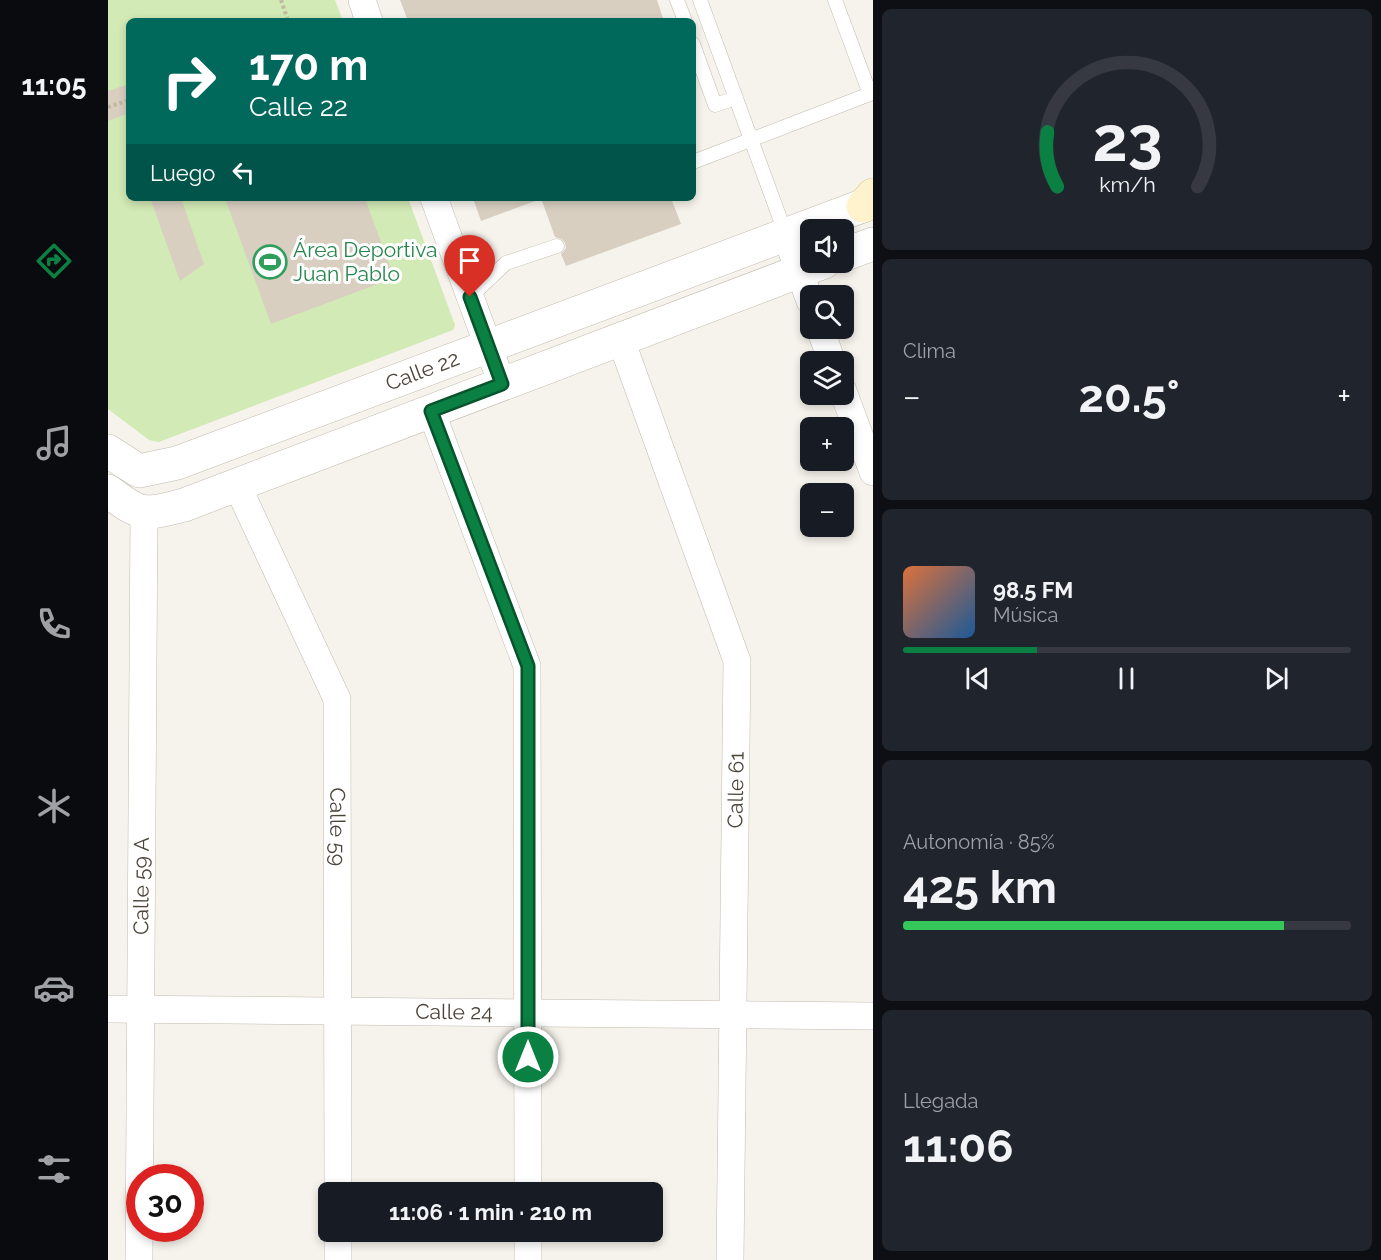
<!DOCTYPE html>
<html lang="es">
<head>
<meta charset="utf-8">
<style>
  :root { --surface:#171b24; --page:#20242c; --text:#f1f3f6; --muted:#9ea1a6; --line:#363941; --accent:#0b8043 }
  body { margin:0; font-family:Raleway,sans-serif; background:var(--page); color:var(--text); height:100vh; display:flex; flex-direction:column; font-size:22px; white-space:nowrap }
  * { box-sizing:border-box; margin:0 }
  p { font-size:20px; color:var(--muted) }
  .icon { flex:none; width:33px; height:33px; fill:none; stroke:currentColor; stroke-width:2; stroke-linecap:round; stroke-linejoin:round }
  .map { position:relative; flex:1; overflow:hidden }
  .sheet { display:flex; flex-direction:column; gap:9px; padding:9px; background:#0d0f14; width:508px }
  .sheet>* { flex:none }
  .banner { position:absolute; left:18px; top:18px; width:570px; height:183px; border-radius:9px; box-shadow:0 3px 9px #0003; background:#00695c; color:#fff; overflow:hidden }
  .controls { position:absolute; left:692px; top:219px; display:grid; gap:12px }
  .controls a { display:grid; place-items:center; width:54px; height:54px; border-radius:9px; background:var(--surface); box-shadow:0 3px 9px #0003; font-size:30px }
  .speed { position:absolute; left:18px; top:1164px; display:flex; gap:12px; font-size:30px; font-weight:700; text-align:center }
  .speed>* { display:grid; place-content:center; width:78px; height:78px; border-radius:50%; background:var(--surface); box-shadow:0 3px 9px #0003; line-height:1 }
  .speed .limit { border:9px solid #d22; background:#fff; color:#111 }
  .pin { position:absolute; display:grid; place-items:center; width:51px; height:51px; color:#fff; margin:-62px -26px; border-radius:50% 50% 50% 0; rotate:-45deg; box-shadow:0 0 6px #0007 }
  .pin .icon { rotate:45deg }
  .me { position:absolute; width:66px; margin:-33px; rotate:0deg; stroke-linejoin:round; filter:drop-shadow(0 0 4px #0008) }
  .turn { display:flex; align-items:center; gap:21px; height:126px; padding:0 24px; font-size:27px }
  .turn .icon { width:78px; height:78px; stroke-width:2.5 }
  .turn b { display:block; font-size:42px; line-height:51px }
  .then { display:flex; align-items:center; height:57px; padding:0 24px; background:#0003; gap:12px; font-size:22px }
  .big { font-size:45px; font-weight:700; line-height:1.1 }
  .sheet .tile { flex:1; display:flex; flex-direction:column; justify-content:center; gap:9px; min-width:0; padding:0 21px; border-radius:9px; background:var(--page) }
  .sheet .dial { align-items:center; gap:0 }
  .dial svg { height:156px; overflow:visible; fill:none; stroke:var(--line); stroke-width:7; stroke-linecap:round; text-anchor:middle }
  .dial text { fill:var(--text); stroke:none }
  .song { display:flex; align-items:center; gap:18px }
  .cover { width:72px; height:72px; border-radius:9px; background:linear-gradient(135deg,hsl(20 70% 55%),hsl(210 70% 35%)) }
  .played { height:6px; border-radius:3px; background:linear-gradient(90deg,var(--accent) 30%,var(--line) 30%) }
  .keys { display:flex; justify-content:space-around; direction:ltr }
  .heat { display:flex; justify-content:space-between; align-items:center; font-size:33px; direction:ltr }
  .charge { height:9px; border-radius:4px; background:linear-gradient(90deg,#34c759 85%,var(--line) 0) }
  .trip { position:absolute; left:210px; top:1182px; width:345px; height:60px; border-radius:9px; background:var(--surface); box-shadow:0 3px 9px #0003; font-weight:700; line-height:60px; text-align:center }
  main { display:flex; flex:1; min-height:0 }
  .tab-bar { display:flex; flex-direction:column; width:108px; justify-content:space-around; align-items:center; background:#090b0e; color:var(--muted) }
  .tab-bar .icon { width:42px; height:42px }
  .tab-bar .selected { color:var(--accent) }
  .tab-bar b { font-size:27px; color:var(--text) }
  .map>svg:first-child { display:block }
  .green { fill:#d2eab5 }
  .building { fill:#d8cfc1 }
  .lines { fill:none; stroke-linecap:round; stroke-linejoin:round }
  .service-casing { stroke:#c2bbae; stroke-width:15 }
  .minor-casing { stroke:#c2bbae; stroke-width:28 }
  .tertiary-casing { stroke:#c2bbae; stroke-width:34 }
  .secondary-casing { stroke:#d6c79b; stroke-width:34 }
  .path { stroke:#c4b79f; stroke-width:4; stroke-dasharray:3 3; stroke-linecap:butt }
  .service { stroke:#fff; stroke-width:14 }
  .minor { stroke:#fff; stroke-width:27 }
  .tertiary { stroke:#fff; stroke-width:33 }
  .secondary { stroke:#fff3cd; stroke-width:33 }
  .route-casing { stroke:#07532c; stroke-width:15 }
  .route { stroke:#0b8043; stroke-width:10 }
  .labels { text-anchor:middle; stroke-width:6; stroke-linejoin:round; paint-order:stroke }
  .leisure-label { font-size:21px; fill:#27864d; stroke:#fff; text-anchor:start }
  .street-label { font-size:21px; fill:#4b4439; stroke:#fff }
</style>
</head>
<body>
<main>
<nav class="tab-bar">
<b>11:05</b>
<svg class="icon selected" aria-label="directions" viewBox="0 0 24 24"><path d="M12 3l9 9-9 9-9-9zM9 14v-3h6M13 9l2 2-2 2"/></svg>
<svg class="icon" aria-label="music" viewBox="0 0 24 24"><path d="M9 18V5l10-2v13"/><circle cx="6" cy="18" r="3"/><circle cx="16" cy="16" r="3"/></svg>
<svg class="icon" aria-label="phone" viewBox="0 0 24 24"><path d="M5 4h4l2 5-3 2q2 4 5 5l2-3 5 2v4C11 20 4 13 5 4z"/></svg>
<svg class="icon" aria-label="climate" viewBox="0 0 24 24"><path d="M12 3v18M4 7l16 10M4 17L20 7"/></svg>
<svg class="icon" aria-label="car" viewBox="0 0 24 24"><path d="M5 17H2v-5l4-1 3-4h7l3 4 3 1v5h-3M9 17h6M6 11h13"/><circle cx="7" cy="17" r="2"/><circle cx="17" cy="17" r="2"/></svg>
<svg class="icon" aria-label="filters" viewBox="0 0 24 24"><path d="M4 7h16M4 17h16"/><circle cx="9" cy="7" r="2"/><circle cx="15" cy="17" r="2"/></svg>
</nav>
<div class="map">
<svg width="765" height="1260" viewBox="0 0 765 1260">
  <rect width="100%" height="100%" fill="#f6f3ec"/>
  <path class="green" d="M0 0H227L235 21H21V198H300L347 325 345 330 51 442 41 440 0 409Z"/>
  <path class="building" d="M292 0H549L556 21H300Z
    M21 84V113L0 121V91Z
    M42 198H73L96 264 72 281Z
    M117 198H257L286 278 163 324Z
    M365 198H430V200L373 221Z
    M433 198H563L573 224 458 266 453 254 458 248 457 243 454 239 447 237Z"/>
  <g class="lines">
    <g class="service-casing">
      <path id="service" d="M569 0 577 21
        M592 0 678 235
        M585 44 607 105 628 98
        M585 162 762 94 727 0
        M362 297 398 263 449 246"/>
    </g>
    <g class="minor-casing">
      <g id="minor">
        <path d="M254 0 261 21"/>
        <path d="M326 198 394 384"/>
        <path d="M678 235 702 301"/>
        <path d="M712 328 724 362"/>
        <path d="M513 340 629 661 622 1260"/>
        <path d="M735 391 765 472"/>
        <path d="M323 411 419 666 420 1192"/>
        <path id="s1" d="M129 485 229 699 230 1192"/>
        <path id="s2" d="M0 1009 765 1016"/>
        <path d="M230 1232V1260"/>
        <path id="s3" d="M31 1260 36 512"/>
        <path d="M420 1260V1232"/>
      </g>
    </g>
    <g class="tertiary-casing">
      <g id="tertiary">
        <path d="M735 255 765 244"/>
        <path id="s4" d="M0 451 31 471 69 463 765 202"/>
        <path d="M0 491C34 517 35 515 76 505L716 262"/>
      </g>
    </g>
    <g class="secondary-casing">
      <path id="secondary" d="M755 206 765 195"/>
    </g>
    <path class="path" d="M173 0 180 21
      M0 107 21 100"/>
    <use href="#service" class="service"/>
    <use href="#minor" class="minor"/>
    <use href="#tertiary" class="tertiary"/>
    <use href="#secondary" class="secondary"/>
  </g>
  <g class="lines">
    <g class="route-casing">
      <path id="route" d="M362 297 394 384 323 411 420 666V1057"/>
    </g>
    <use href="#route" class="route"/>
  </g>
  <defs>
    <g id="stadium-ring" transform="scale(1.725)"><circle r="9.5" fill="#fff" stroke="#2e9e5b" stroke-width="1.5"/><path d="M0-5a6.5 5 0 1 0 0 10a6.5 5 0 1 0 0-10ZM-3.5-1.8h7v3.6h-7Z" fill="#2e9e5b"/></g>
  </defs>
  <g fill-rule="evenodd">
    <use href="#stadium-ring" x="162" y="262"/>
  </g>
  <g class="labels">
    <g class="leisure-label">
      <text x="185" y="257">Área Deportiva<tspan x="185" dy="24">Juan Pablo</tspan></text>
    </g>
    <g class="street-label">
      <text dy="7" stroke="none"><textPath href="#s4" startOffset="338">Calle 22</textPath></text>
      <text transform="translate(628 790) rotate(-89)" y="7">Calle 61</text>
      <text dy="7" stroke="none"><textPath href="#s1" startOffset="364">Calle 59</textPath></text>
      <text dy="7" stroke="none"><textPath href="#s3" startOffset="374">Calle 59 A</textPath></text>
      <text dy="7" stroke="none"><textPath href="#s2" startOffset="346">Calle 24</textPath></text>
    </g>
  </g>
</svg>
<div class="controls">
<a><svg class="icon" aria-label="sound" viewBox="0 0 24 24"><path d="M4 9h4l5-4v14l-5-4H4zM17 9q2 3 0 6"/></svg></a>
<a><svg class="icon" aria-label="search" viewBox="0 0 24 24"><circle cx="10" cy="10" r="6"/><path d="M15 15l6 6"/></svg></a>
<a><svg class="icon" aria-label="layers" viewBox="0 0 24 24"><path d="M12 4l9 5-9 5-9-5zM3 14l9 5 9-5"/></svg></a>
<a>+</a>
<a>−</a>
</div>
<div class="speed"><div class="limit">30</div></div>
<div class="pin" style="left:362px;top:297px;background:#d93025"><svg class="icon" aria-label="arrive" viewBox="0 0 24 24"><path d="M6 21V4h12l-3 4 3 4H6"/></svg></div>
<svg class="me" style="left:420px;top:1057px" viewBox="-20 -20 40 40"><circle r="17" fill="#0b8043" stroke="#fff" stroke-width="3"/><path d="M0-11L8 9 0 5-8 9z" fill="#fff"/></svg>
<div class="trip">11:06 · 1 min · 210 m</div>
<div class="banner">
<div class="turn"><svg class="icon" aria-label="right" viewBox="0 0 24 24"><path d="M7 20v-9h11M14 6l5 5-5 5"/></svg><div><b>170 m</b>Calle 22</div></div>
<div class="then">Luego<svg class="icon" aria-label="left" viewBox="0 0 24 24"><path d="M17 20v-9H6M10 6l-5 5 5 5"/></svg></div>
</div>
</div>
<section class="sheet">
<div class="tile dial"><svg viewBox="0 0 100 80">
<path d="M14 69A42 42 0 1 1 86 69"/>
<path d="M14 69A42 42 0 0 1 9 41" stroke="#0b8043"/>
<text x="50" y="56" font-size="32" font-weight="700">23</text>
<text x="50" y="72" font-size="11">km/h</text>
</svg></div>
<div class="tile"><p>Clima</p>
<div class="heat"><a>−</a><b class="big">20.5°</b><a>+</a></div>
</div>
<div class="tile">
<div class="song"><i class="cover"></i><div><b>98.5 FM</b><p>Música</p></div></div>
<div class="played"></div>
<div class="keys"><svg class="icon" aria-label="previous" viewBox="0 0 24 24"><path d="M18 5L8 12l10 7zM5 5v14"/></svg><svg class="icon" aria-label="pause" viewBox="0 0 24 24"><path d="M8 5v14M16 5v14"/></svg><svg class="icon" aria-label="next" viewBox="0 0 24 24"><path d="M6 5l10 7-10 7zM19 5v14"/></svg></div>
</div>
<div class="tile"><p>Autonomía · 85%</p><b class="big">425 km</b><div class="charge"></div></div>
<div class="tile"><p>Llegada</p><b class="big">11:06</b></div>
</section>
</main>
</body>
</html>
